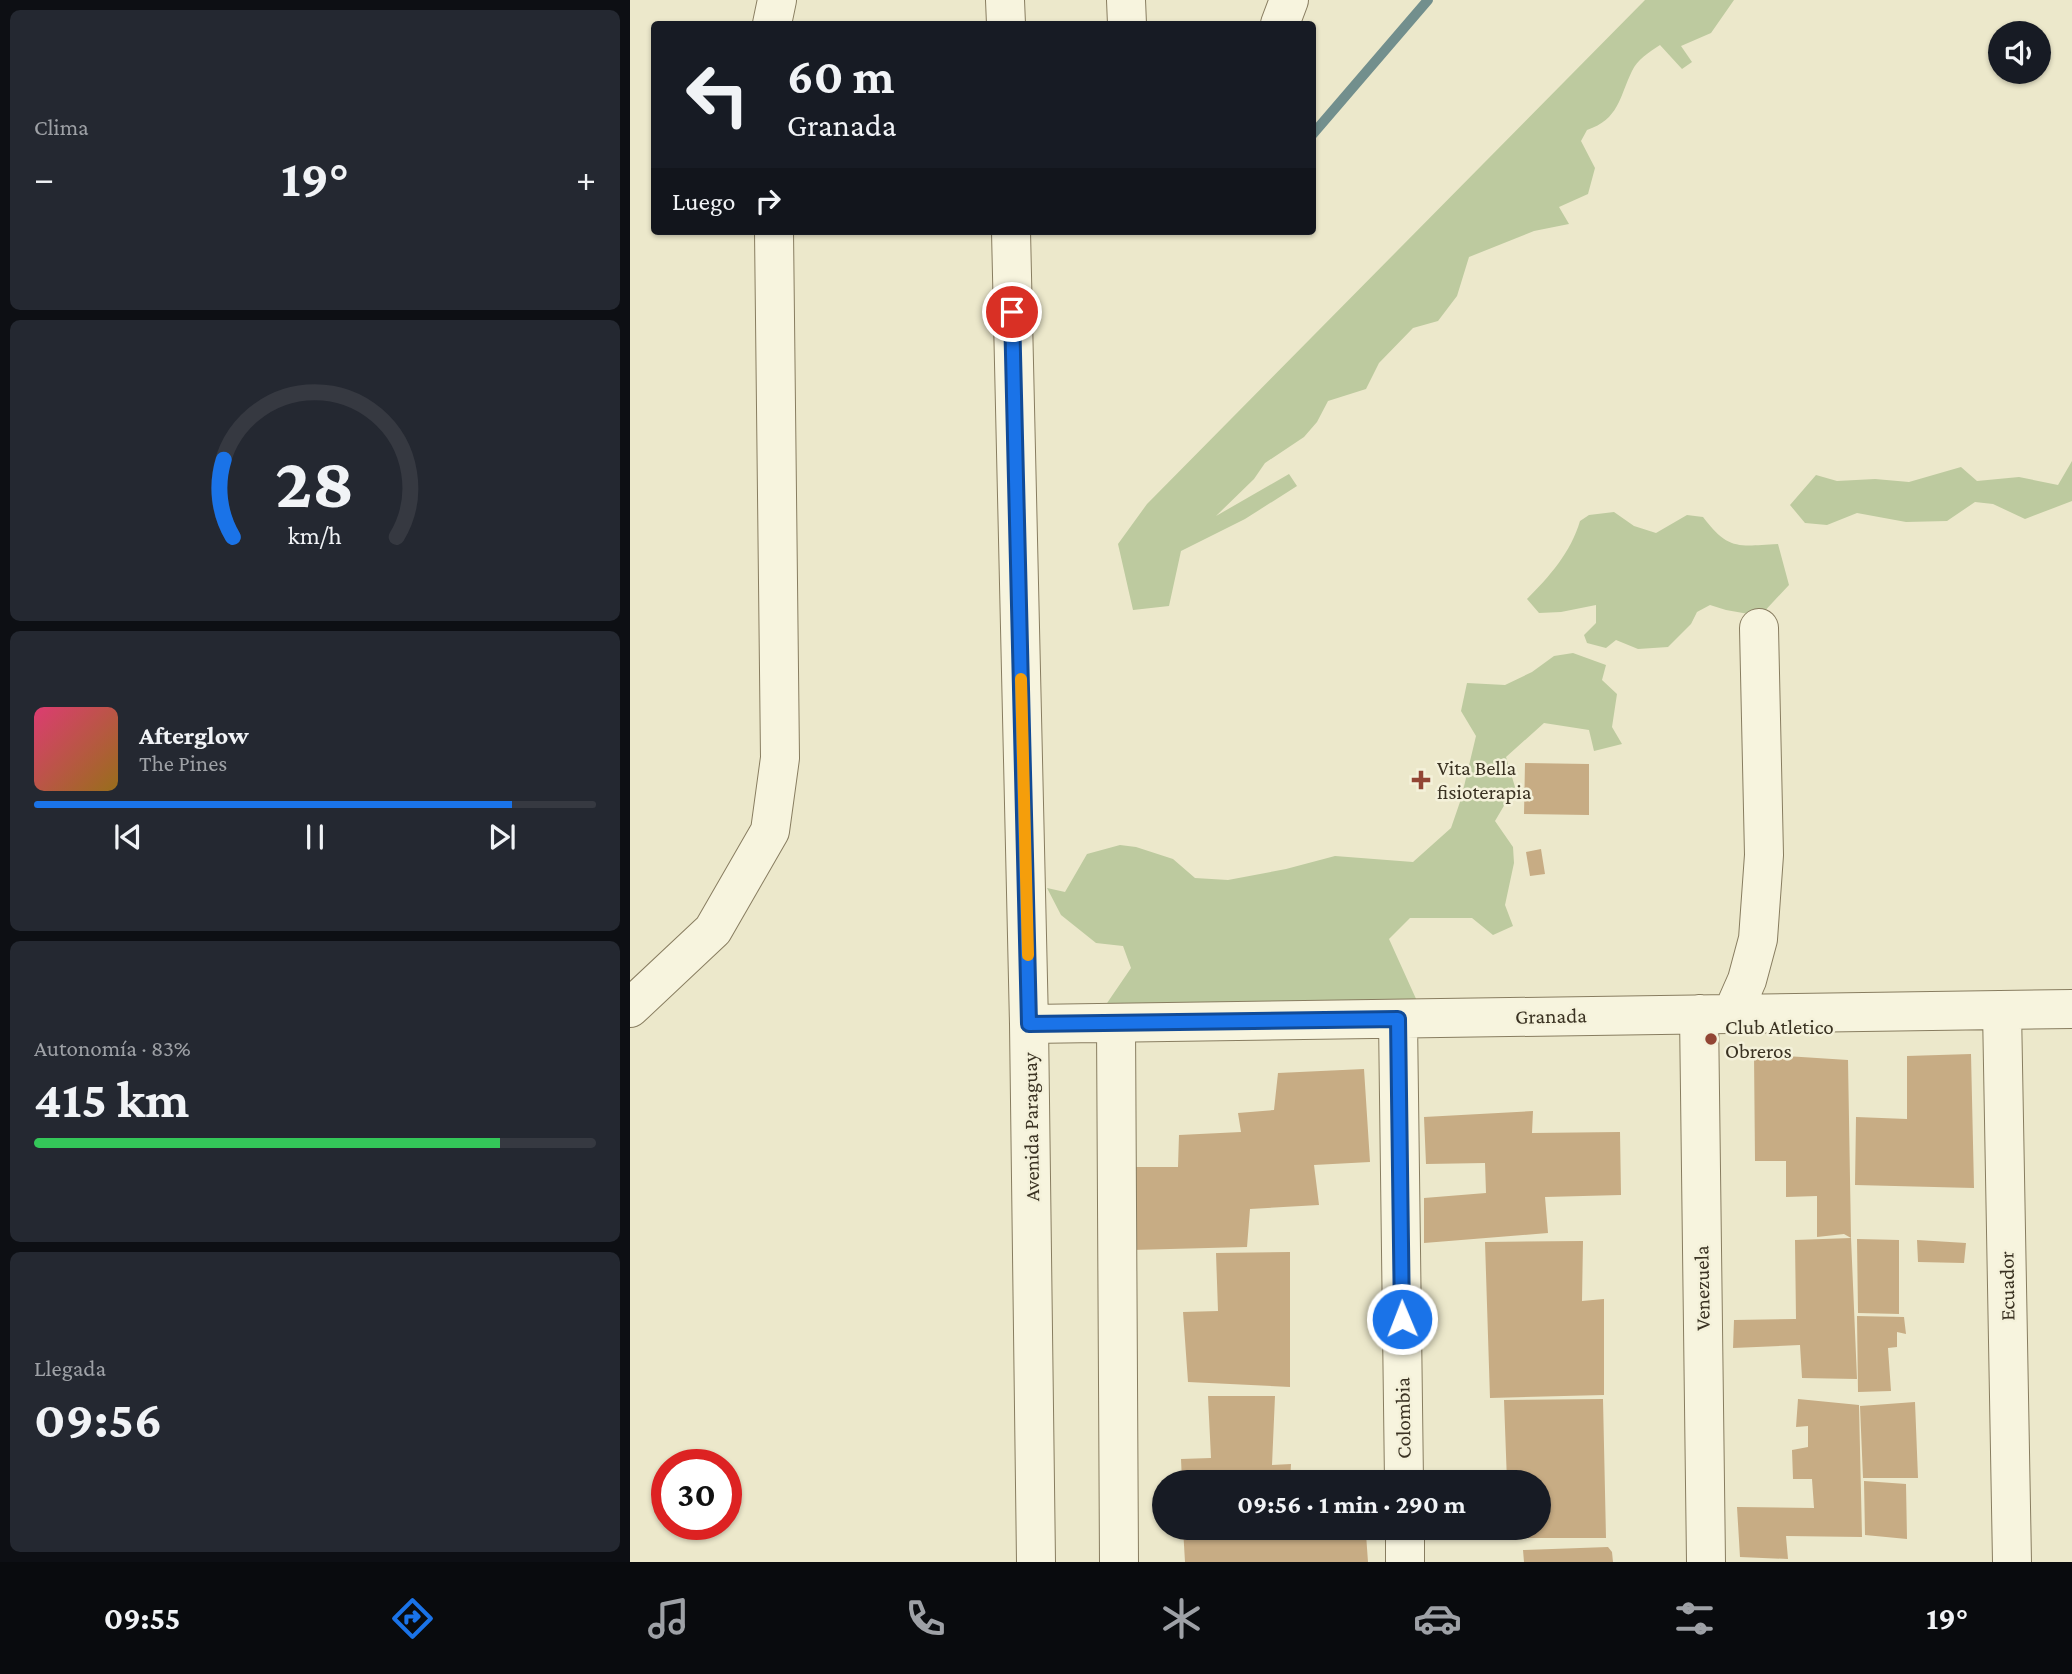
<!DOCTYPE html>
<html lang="es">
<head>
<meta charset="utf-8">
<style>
  :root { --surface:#171b24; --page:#242831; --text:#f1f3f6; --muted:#9ea1a6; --line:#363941; --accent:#1a73e8 }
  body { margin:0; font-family:"Crimson Pro",serif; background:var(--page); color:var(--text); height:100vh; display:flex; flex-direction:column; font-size:26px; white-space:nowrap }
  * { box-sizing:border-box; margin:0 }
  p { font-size:23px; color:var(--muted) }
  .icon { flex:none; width:38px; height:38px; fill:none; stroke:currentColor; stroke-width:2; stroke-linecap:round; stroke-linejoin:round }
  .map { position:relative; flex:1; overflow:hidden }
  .side { display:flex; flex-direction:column; gap:10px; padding:10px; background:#0d0f14; width:630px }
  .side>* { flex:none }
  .top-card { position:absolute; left:21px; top:21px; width:665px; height:214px; border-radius:7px; box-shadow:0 2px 5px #0004; background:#171b24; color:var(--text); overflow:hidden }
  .buttons { position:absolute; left:1358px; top:21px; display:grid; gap:14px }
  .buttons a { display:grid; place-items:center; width:63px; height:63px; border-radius:50%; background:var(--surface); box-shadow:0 2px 5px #0004; font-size:35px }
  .speed { position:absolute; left:21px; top:1449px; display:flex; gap:14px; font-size:35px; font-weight:700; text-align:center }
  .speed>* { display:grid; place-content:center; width:91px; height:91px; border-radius:50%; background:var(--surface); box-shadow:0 2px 5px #0004; line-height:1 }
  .speed .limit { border:10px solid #d22; background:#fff; color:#111 }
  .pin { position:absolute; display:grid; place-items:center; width:60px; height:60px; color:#fff; margin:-30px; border:4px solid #fff; border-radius:50%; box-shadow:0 2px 7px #0007 }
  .me { position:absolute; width:77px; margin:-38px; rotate:359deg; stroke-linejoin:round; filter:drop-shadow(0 0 5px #0008) }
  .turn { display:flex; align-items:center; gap:24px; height:147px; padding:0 21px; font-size:32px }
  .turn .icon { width:91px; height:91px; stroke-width:2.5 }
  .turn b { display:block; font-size:49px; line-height:60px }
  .then { display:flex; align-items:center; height:66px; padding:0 21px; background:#0003; gap:14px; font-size:26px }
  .big { font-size:52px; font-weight:700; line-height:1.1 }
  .side .widget { flex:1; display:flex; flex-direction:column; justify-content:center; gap:10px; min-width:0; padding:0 24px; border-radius:10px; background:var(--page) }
  .side .dial { align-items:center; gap:0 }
  .dial svg { height:182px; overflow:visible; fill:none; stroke:var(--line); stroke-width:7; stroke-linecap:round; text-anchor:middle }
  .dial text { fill:var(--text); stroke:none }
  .song { display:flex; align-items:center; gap:21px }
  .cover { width:84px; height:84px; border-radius:10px; background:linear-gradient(135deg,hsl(340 70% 55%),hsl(40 70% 35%)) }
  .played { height:7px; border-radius:4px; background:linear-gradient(90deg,var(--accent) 85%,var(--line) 85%) }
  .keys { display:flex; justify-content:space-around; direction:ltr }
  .heat { display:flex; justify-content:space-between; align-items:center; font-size:38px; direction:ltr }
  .charge { height:10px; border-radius:5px; background:linear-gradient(90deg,#34c759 83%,var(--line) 0) }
  .trip { position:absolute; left:522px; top:1470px; width:399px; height:70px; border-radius:35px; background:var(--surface); box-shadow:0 2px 5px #0004; font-weight:700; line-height:70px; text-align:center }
  .tab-bar { display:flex; height:112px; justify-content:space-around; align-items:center; background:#090b0e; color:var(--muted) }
  .tab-bar .icon { width:49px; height:49px }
  .tab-bar .active { color:var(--accent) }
  .tab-bar b { font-size:32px; color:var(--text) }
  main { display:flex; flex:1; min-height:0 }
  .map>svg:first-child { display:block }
  .green { fill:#bdca9f }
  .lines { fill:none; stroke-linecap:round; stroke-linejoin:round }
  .stream { stroke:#728f8d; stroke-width:10 }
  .building { fill:#c7ac84 }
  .minor-casing { stroke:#887d60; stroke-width:40 }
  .minor { stroke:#f7f4de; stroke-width:38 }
  .route-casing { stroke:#114b97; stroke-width:18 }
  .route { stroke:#1a73e8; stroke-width:12 }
  .slow { stroke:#f59e0b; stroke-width:12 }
  .poi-dot { fill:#924534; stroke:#f4f1da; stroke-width:2.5 }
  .labels { text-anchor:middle; stroke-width:5; stroke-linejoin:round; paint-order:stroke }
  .poi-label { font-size:21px; fill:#3a3222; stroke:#f4f1da; text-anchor:start }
  .street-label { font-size:21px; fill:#3a3222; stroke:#f4f1da }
</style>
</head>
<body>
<main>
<section class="side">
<div class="widget"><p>Clima</p>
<div class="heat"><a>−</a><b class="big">19°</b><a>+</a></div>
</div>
<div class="widget dial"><svg viewBox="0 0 100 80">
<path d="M14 69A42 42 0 1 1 86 69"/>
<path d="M14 69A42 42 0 0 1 10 35" stroke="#1a73e8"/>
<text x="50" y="56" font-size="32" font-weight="700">28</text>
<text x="50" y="72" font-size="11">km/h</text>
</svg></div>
<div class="widget">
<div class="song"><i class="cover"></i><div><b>Afterglow</b><p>The Pines</p></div></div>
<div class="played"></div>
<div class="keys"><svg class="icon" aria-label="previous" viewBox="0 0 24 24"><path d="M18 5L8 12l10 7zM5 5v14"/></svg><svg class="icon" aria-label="pause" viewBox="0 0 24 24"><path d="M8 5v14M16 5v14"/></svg><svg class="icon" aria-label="next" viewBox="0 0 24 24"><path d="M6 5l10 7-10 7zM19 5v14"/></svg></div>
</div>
<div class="widget"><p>Autonomía · 83%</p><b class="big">415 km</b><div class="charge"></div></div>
<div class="widget"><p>Llegada</p><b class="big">09:56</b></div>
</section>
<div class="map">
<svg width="1442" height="1562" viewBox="0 0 1442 1562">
  <rect width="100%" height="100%" fill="#ece8cb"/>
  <path class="green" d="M1015 0H1104L1081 33 1051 46 1062 62 1052 69 1030 45C1019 52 1007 60 1002 71 989 98 989 119 957 130L951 141 965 168 958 194 929 207 939 224 904 231 839 257 827 296 808 321 783 328 749 363 736 389 698 401 687 422 674 437 635 463 624 479 586 516 659 474 667 486 615 519 551 551 539 606 503 610 488 544 517 504Z
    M1442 461V501L1395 519 1363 504 1345 502 1317 521 1276 522 1227 513 1197 525 1175 523 1160 505 1186 475 1207 481 1245 479 1279 482 1331 467 1347 481 1389 477 1428 485Z
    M984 512 1004 526 1026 533 1057 515 1073 517C1099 551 1108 546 1148 544L1159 585 1130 616 1096 610 1080 605 1067 612 1061 624 1038 647 1008 649 986 640 976 648 957 643 954 635 966 623V605L931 612 909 613 897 599C919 577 941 552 950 521L959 515Z
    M943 653 976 665 972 680 987 694 982 727 992 744 964 751 959 730 914 723 876 757 885 787 865 821 883 847 884 863 875 905 883 926 863 935 842 918H780L759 939 787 1001 473 1009 501 968 493 946 466 943 431 915 417 888 435 892 457 854 490 845 506 847 543 859 565 878 598 880 656 869 705 856 783 862 821 828 831 799 846 736 831 711 837 683 875 685 902 672 924 656Z"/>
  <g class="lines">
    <path class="stream" d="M682 135 798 0"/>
  </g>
  <path class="building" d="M895 763 959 764V815L894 814Z
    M911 849 915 874 900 876 896 852Z
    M1124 1054 1218 1060 1221 1238 1214 1234 1187 1237V1196L1156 1197V1161H1125Z
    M1341 1054 1344 1188 1225 1185 1226 1117 1277 1119V1056Z
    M734 1069 740 1162 684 1165 689 1205 620 1209 617 1247 501 1250 503 1167H548L549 1135 611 1132 608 1113 644 1110 648 1073Z
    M903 1111 902 1133 990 1132 991 1195 915 1197 918 1233 794 1243V1198L856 1193 855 1163 796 1164 794 1117Z
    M1221 1238 1227 1379 1172 1378 1170 1345 1103 1348 1104 1320 1166 1319 1165 1240Z
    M1227 1239 1269 1240V1314L1228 1313Z
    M1287 1240 1336 1243 1334 1263 1288 1262Z
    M953 1241 952 1301 974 1299V1395L860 1398 855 1242Z
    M660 1252V1387L558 1382 553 1312 588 1311 586 1253Z
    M1227 1316 1274 1317 1276 1334 1267 1332V1347L1258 1348 1261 1391 1228 1392Z
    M578 1396H645L642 1465 661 1464 660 1482H552L551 1459 581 1458Z
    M973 1399 976 1538H879L878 1528H908V1482H877L874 1400Z
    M1168 1399 1229 1405 1232 1537 1156 1536 1158 1559 1110 1557 1107 1507 1184 1508 1182 1479H1163L1162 1450 1178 1447V1426L1166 1427Z
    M1285 1402 1288 1478H1233L1230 1406Z
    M1234 1481 1276 1484 1277 1539 1235 1535Z
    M553 1528H659L673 1531 736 1534 738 1562H555Z
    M978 1547 982 1552 983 1562H894L893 1550Z"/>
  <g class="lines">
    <g class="minor-casing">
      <path id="minor" d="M375 0 376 24
        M496 0 497 24
        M142 24 147 0
        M650 24 659 0
        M381 231 399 1024 406 1562
        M0 1008 83 930 140 831 150 758 144 231
        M1372 1010 1382 1562
        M1069 1014 1076 1562
        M1102 1014 1117 980 1128 939 1134 855 1129 628
        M768 1019 774 1482
        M486 1023 489 1562
        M399 1024 1442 1009
        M775 1528V1562"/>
    </g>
    <use href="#minor" class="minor"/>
  </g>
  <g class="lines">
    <g class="route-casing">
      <path id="route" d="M382 312 399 1024 768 1019 772 1319"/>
    </g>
    <use href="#route" class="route"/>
    <path class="slow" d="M391 679 398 955"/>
  </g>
  <g class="poi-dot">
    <path d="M787.5 769.5h7v7h7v7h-7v7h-7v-7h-7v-7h7z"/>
    <circle cx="1081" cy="1039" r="7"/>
  </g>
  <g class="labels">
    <g class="poi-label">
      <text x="807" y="775">Vita Bella<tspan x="807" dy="24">fisioterapia</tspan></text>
      <text x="1095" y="1034">Club Atletico<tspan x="1095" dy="24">Obreros</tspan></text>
    </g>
    <g class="street-label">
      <text transform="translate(921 1016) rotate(-1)" y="7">Granada</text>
      <text transform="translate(401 1127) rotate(-91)" y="7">Avenida Paraguay</text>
      <text transform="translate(1377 1286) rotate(-91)" y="7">Ecuador</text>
      <text transform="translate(1072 1288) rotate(-91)" y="7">Venezuela</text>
      <text transform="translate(773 1418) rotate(-91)" y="7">Colombia</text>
    </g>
  </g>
</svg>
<div class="buttons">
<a><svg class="icon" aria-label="sound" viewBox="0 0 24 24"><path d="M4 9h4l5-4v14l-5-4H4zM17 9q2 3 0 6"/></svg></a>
</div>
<div class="speed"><div class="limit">30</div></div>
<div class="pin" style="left:382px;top:312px;background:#d93025"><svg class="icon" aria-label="arrive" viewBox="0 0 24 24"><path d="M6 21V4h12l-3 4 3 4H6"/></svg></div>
<svg class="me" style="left:772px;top:1319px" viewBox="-20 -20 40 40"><circle r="17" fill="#1a73e8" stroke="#fff" stroke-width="3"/><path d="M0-11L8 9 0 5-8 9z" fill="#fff"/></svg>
<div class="trip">09:56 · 1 min · 290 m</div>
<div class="top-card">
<div class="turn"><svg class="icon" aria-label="left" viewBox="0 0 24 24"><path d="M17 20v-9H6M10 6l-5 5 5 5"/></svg><div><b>60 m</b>Granada</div></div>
<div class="then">Luego<svg class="icon" aria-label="right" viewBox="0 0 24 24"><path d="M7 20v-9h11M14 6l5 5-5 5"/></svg></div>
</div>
</div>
</main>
<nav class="tab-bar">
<b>09:55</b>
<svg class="icon active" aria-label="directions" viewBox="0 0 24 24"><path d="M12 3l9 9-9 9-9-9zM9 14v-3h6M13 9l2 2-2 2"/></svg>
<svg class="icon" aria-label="music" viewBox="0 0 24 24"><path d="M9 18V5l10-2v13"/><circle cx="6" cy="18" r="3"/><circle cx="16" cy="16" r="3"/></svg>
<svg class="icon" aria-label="phone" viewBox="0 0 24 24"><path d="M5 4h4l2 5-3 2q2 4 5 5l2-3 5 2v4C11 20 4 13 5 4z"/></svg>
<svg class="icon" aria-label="climate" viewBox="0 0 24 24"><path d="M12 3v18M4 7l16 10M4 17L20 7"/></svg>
<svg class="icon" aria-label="car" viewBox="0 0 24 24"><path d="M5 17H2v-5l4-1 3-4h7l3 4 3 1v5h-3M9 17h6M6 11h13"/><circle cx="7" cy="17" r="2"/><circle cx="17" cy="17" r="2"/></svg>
<svg class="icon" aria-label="filters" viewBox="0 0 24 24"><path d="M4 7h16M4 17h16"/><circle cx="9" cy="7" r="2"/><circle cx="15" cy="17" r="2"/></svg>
<b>19°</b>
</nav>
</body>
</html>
